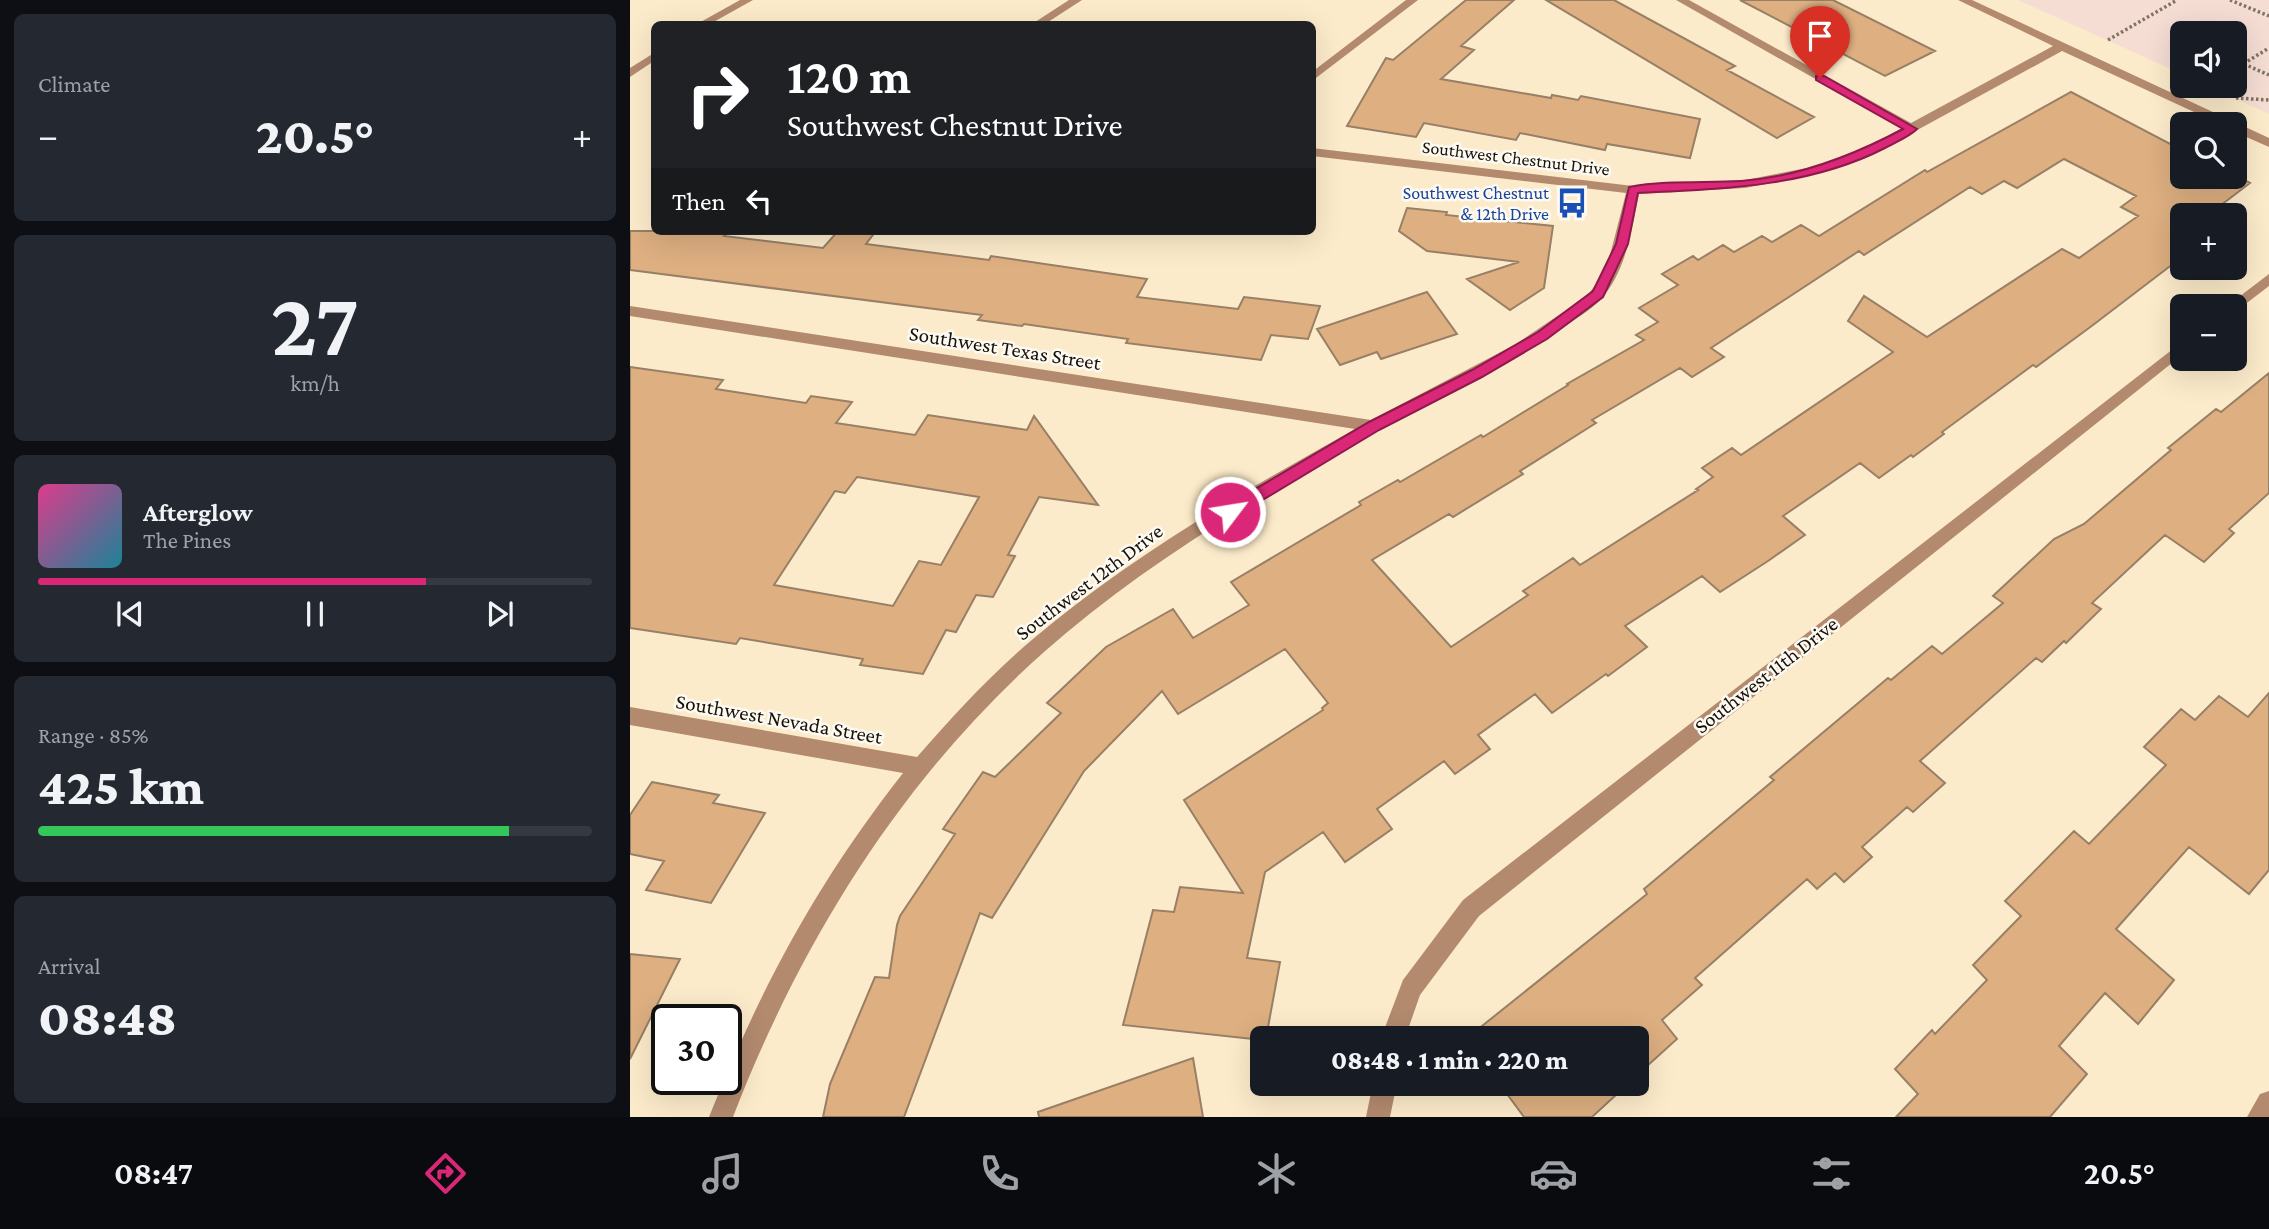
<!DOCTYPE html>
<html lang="en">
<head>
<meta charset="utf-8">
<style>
  :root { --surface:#171b24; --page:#242831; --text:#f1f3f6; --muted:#9ea1a6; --line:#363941; --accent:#db2777 }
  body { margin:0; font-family:"Crimson Pro",serif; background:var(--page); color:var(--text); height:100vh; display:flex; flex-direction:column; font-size:26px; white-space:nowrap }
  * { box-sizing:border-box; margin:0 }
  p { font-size:23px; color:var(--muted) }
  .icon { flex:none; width:38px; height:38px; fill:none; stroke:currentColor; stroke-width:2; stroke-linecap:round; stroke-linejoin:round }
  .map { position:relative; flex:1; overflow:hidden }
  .side { display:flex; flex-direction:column; gap:14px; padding:14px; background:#0d0f14; width:630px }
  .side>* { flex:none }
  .hud { position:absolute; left:21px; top:21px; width:665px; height:214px; border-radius:10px; box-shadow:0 7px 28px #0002; background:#202124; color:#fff; overflow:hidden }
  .tools { position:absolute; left:1540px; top:21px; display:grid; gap:14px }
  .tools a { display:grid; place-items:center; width:77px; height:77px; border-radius:10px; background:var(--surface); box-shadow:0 7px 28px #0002; font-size:35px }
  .speed { position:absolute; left:21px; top:1004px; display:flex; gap:14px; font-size:35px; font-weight:700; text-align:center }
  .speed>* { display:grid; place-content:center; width:91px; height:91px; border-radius:50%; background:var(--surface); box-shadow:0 7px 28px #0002; line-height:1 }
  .speed .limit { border:4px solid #111; border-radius:10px; background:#fff; color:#111 }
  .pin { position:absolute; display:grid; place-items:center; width:60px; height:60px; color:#fff; margin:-72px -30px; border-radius:50% 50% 50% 0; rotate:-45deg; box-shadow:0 0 7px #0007 }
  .pin .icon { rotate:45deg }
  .me { position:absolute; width:77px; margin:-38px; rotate:59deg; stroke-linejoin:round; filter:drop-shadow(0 0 5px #0008) }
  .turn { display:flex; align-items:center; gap:24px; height:147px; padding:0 21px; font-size:32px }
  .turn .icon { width:91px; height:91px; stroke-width:2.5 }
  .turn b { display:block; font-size:49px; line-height:60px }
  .then { display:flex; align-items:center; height:66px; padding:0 21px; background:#0003; gap:14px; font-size:26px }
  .big { font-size:52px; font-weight:800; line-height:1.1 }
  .side .card { flex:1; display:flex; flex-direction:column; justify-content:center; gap:10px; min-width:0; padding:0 24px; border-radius:10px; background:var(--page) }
  .side .dial { align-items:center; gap:0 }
  .dial b { font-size:91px; line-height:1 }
  .song { display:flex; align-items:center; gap:21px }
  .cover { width:84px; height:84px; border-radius:10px; background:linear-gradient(135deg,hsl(330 70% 55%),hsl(190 70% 35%)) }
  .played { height:7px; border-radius:4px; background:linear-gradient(90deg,var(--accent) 70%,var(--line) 70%) }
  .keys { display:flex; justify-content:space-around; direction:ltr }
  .heat { display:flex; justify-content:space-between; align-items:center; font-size:38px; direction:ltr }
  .charge { height:10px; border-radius:5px; background:linear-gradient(90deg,#34c759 85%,var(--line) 0) }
  .trip { position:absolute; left:620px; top:1026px; width:399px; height:70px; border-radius:10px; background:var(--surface); box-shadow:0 7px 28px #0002; font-weight:800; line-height:70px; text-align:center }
  .dock { display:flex; height:112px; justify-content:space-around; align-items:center; background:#090b0e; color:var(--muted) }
  .dock .icon { width:49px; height:49px }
  .dock .current { color:var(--accent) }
  .dock b { font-size:32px; color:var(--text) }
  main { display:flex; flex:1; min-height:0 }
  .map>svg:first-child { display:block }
  .education { fill:#f5ddd4 }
  .building { fill:#ddaf81; stroke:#987f66; stroke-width:2; fill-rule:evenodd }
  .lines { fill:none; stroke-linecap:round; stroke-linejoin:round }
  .path { stroke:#7f745f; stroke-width:3.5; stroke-dasharray:2.5 2.5; stroke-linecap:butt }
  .minor { fill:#b38a6e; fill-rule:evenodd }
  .route { fill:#db2777; stroke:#8e194d; stroke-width:2 }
  .labels { text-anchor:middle; stroke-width:5; stroke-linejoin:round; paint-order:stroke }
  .far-street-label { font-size:18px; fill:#171106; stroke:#fdfaf3 }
  .far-transit-label { font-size:18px; fill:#164399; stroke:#fdfaf3; text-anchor:end }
  .street-label { font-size:21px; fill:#171106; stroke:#fdfaf3 }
</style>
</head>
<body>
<main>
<section class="side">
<div class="card"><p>Climate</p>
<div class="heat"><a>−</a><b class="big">20.5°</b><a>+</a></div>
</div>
<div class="card dial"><b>27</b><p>km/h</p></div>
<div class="card">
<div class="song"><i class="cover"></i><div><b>Afterglow</b><p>The Pines</p></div></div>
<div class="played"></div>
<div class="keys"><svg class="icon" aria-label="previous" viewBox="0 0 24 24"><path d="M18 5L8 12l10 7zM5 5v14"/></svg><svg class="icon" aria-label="pause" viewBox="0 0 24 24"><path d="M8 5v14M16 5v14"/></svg><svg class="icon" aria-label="next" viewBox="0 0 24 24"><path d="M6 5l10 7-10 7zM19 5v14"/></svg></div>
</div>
<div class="card"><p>Range · 85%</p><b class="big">425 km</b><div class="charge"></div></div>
<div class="card"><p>Arrival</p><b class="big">08:48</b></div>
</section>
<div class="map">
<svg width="1639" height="1117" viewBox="0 0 1639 1117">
  <rect width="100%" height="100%" fill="#fcebca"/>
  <path class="education" d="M1388 0H1639V114L1577 86H1605V33H1552V74Z"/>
  <path class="building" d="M836 0H884L831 46 844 50 811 79 921 98 922 95 948 100 951 96 1070 119 1060 158 977 144 975 150 890 133 886 140 794 123 786 137 717 126 756 58 763 60Z
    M916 0H984L1105 66 1097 70 1184 117 1147 138Z
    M1110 0H1203L1305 51 1255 76Z
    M1441 92 1552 150V177L1605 175 1620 183 1578 215H1552V257L1463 325 1406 367 1403 365 1312 432 1314 434 1283 457 1281 455 1249 478 1230 463 1153 516 1175 535 1138 561 1090 592 1072 576 995 626 1017 647 978 676 976 674 922 713 905 694 848 735 860 749 825 774 814 761 747 809 762 829 715 862 693 832 635 872 617 958 650 962 636 1038 632 1040 493 1025 523 910 544 912 550 887 613 893 554 800 693 710 692 708 698 703 655 649 548 714 532 691 454 771 362 918 350 913 274 1117H193L200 1084 245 977 259 978 267 925 270 916 325 834 313 829 353 772 365 777 431 713 417 703 476 647 543 609 563 638 619 605 601 582 731 505 729 502 768 480 770 482 851 435 853 437 938 385 937 384 1014 340 1006 335 1028 322 1009 308 1048 285 1032 274 1063 256 1068 260 1093 245 1104 252 1132 236 1142 242 1171 225 1189 236 1295 170 1297 172ZM1434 159 1506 196 1491 207 1508 216 1449 258 1432 249 1297 337 1234 296 1218 321 1263 352 1111 455 1102 448 1072 468 1083 477 1066 489 1068 490 950 565 943 558 893 591 898 595 821 647 742 560 819 514 823 517 893 474 890 471 966 423 962 420 1050 368 1062 377 1094 357 1081 348 1229 251 1234 255 1340 187 1352 194 1374 181 1387 188Z
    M777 208 817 212 816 215 923 226 914 288 880 310 837 279 889 262 797 251 769 231Z
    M0 231H99L94 236 193 248 208 231H246L236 244 359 260 361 256 517 279 507 297 608 309 614 297 690 306 678 339 641 335 631 360 496 343 498 339 394 324 392 326 348 320 352 315 0 270Z
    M797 292 827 334 751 359 747 352 710 365 687 329Z
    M0 367 93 380 86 389 176 403 181 396 222 402 206 423 285 435 298 415 397 430 404 416 468 505 409 497 378 555 385 556 363 597 346 595 326 632 316 630 293 674 230 665 233 659 110 638 106 644 0 628ZM227 477 349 497 311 565 289 561 263 606 144 585 205 491 215 493Z
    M1639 373V493L1599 529 1604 533 1574 562 1535 535 1462 603 1471 609 1436 643 1434 641 1412 662 1406 658 1290 761 1315 783 1283 812 1277 807 1232 847 1242 857 1214 882 1205 873 1187 889 1177 879 1065 978 1072 985 1032 1020 1047 1039 1006 1076V1038H837L1017 894 1014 889 1144 780 1140 777 1258 678 1261 680 1302 646 1312 654 1373 603 1363 596 1424 539 1454 524 1541 450 1538 448 1586 409 1591 412Z
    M1639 693V870L1619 894 1559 847 1486 929 1544 980 1508 1024 1475 993 1429 1046 1457 1074 1420 1117H1266L1288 1094 1265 1069 1302 1030 1305 1034 1357 980 1343 965 1391 916 1375 901 1444 831 1459 844 1536 765 1514 747 1551 709 1565 720 1589 696 1618 717Z
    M22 782 89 795 83 803 135 813 81 903 16 890 34 861 0 854V815Z
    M0 954 50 959 0 1059Z
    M563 1058 573 1117H409L408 1112Z
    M869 1083H999L962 1117H894Z"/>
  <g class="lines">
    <path class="path" d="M1600 0 1639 16
      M1478 40 1547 0
      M1614 64 1639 75
      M1605 69 1639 48
      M1606 98 1639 100"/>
    <path class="minor" d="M110 0H123L80 24H67Z
      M439 0H452L415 24H402Z
      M776 0H788L682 81V72Z
      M1046 0H1059L1281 123 1423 46 1328 0H1342L1639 138V147L1605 132V124H1590L1432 51 1236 158 1184 174 1115 188 1009 194C1002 228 996 273 970 300 960 311 945 319 932 328 879 365 819 392 762 423 642 488 517 561 414 652 272 778 171 941 103 1117H79C130 989 186 884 273 773L0 725V707L287 757C323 716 360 675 403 639 501 556 614 491 725 429L0 316V306L741 420 886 344 957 296 969 280 980 255 996 193 682 156V148L1003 186 1115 180 1177 168 1228 152 1272 128Z
      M24 53V61L0 77V68Z
      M1639 274V286L1609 309 1605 311V306H1597Z
      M1552 342V355L849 916 790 995 775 1038H751L773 980 833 900Z
      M743 1083H767L760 1117H736Z
      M1639 1091V1117H1617L1630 1094Z"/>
  </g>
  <path class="route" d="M1186 76H1194L1287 129C1279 137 1266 142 1255 148 1179 187 1092 189 1008 193L998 244 973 297 917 339 852 377 749 430 606 516H595L593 512 595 507 739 422 842 370 908 332 963 291 986 244 999 187C1035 180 1075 183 1111 181 1168 177 1224 155 1273 129L1186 80Z"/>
  <defs>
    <g id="bus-bare" transform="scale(2.415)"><path d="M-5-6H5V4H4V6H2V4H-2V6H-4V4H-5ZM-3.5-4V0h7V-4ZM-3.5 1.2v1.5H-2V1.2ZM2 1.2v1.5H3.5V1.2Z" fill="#1a4fb4" stroke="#fdfaf3" stroke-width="2.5" paint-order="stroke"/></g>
  </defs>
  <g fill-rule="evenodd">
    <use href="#bus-bare" x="942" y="203"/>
  </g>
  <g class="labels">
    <g class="far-street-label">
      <text transform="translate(886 158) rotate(7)" y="6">Southwest Chestnut Drive</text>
    </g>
    <g class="far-transit-label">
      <text x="919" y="199">Southwest Chestnut<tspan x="919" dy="21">&amp; 12th Drive</tspan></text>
    </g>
    <g class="street-label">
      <text transform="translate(375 348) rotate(9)" y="7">Southwest Texas Street</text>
      <text transform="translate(459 582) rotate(-37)" y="7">Southwest 12th Drive</text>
      <text transform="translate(1136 675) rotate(-38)" y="7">Southwest 11th Drive</text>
      <text transform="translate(149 719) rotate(10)" y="7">Southwest Nevada Street</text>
    </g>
  </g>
</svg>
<div class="tools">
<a><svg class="icon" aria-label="sound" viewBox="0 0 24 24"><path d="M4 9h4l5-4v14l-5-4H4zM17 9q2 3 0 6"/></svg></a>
<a><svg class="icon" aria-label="search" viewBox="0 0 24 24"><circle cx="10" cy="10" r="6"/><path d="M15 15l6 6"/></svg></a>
<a>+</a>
<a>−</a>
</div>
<div class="speed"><div class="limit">30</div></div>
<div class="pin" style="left:1190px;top:78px;background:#d93025"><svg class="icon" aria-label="arrive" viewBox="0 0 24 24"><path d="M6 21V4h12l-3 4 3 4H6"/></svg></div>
<svg class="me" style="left:600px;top:512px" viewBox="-20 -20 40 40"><circle r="17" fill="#db2777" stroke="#fff" stroke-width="3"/><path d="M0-11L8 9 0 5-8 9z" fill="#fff"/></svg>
<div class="trip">08:48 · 1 min · 220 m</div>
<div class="hud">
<div class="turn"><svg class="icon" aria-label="right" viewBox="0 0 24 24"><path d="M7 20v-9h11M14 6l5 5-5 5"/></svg><div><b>120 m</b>Southwest Chestnut Drive</div></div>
<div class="then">Then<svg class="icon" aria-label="left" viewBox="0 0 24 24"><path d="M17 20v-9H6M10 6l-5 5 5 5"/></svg></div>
</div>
</div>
</main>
<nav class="dock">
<b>08:47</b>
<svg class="icon current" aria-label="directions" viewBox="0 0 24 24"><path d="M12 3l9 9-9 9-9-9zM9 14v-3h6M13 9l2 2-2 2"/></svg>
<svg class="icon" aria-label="music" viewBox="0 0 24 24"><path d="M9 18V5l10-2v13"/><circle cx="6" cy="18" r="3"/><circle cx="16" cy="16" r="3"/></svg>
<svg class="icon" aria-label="phone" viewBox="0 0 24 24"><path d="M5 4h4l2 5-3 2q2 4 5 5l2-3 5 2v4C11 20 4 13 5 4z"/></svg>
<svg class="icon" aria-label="climate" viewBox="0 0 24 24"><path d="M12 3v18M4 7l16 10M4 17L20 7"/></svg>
<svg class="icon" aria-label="car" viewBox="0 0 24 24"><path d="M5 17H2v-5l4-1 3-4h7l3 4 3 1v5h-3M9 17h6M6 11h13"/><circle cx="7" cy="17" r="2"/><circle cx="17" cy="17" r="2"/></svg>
<svg class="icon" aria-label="filters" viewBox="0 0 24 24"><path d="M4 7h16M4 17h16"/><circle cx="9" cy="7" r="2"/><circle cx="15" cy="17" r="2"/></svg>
<b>20.5°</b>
</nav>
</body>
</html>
